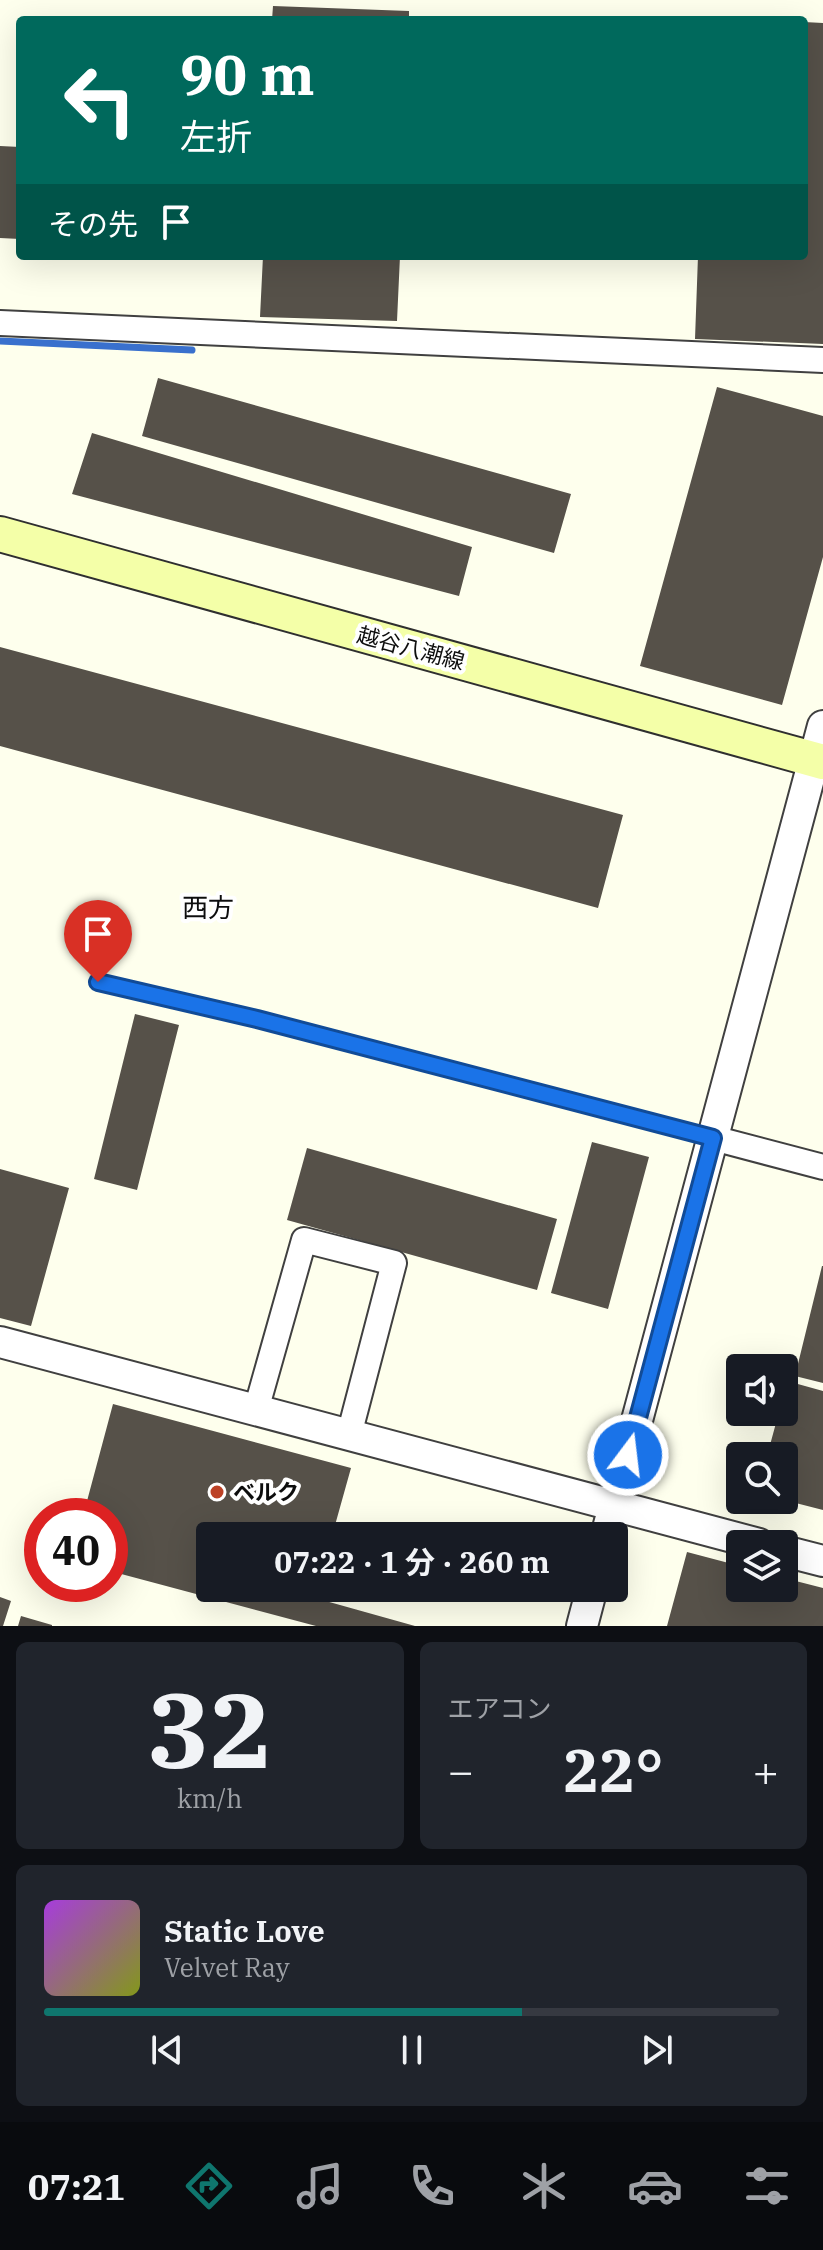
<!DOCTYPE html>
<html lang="ja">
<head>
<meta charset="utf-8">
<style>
  :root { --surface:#171b24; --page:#20242c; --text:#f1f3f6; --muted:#9ea1a6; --line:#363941; --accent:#0f766e }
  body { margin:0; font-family:"IBM Plex Serif","Noto Sans JP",serif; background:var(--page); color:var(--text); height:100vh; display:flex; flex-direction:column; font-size:30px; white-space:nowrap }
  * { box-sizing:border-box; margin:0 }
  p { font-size:26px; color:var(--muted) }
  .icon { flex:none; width:44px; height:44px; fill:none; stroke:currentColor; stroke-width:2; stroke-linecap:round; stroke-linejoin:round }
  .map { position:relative; height:1626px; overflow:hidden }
  .panel { display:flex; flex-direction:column; gap:16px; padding:16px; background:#0d0f14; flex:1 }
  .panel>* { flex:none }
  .banner { position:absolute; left:16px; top:16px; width:792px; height:244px; border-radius:8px; box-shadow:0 8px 32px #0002; background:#00695c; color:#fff; overflow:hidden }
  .tools { position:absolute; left:726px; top:1354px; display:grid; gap:16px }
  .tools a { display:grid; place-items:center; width:72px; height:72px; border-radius:8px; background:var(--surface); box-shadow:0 8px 32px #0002; font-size:40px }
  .speed { position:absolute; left:24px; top:1498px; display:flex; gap:16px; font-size:40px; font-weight:700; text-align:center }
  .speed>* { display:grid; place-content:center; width:104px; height:104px; border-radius:50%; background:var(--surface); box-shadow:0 8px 32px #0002; line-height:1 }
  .speed .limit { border:12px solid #d22; background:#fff; color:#111 }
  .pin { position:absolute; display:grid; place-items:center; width:68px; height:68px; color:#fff; margin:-82px -34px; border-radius:50% 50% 50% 0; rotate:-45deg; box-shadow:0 0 8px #0007 }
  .pin .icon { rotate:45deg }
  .me { position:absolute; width:88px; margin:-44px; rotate:15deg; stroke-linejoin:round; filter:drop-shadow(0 0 6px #0008) }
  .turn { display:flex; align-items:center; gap:28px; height:168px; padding:0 32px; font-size:36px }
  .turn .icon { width:104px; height:104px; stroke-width:2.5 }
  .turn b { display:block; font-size:56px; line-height:68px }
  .then { display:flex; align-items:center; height:76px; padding:0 32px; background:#0003; gap:16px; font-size:30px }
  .big { font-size:60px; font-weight:700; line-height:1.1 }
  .panel .tile { flex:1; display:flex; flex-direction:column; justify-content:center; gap:12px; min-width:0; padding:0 28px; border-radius:12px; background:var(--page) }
  .panel .dial { align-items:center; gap:0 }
  .dial b { font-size:104px; line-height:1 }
  .song { display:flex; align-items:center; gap:24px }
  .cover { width:96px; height:96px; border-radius:12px; background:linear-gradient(135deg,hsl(280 70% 55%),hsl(70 70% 35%)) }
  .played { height:8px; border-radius:4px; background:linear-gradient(90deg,var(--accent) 65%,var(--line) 65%) }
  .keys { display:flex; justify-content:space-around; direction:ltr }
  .heat { display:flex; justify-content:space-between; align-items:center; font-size:44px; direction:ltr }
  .panel .tiles { flex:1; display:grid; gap:16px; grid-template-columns:1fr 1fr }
  .tile:last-child { grid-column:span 2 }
  .trip { position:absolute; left:196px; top:1522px; width:432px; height:80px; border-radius:8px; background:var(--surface); box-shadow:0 8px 32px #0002; font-weight:700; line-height:80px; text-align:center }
  .menu { display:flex; height:128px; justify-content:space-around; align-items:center; background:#090b0e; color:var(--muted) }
  .menu .icon { width:56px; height:56px }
  .menu .on { color:var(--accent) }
  .menu b { font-size:36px; color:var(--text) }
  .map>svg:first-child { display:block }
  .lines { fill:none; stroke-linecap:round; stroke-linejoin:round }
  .stream { stroke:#3970cd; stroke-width:7 }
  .building { fill:#565149 }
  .service-casing { stroke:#404040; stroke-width:16 }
  .minor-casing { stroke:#404040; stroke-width:28 }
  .tertiary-casing { stroke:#404040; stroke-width:34 }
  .secondary-casing { stroke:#2f2f2f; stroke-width:38 }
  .service { stroke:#fff; stroke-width:12 }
  .minor { stroke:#fff; stroke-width:24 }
  .tertiary { stroke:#fff; stroke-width:30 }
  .secondary { stroke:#f4ffa8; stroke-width:34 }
  .route-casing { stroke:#114b97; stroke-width:20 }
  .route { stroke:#1a73e8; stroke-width:14 }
  .poi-dot { fill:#bc4125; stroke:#fff; stroke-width:3 }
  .labels { text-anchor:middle; stroke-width:8; stroke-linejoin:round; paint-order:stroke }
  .street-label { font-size:22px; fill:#0d0d0d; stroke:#fff }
  .poi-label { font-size:22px; font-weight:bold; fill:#0d0d0d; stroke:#fff; text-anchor:start }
  .quarter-label { font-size:26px; fill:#0d0d0d; stroke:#fff }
</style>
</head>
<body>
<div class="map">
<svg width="823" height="1626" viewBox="0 0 823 1626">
  <rect width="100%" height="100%" fill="#feffed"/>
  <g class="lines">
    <path class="stream" d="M0 341 192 350"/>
  </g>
  <path class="building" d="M273 6 409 11V20H272Z
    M804 22 823 23V344L695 339 698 256H804Z
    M0 146 20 147V239L0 238Z
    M263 256H400L397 321 260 317Z
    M158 378 571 494 554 553 142 436Z
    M717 387 823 416V557L782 705 640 666Z
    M92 433 472 547 459 596 72 494Z
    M0 647 623 815 598 908 0 746Z
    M135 1014 179 1025 137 1190 94 1179Z
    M592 1142 649 1157 608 1309 551 1293Z
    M307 1148 557 1219 537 1290 287 1220Z
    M0 1169 69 1188 31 1326 0 1318Z
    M822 1266H823V1383L795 1376Z
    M787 1381 823 1391V1510L784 1500V1456H767L779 1412H784V1393Z
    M113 1404 351 1468 332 1536H210V1588H318L315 1598 415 1626H316L110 1571V1516H83Z
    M687 1552 740 1566V1588H784V1578L823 1588V1626H667Z
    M0 1597 11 1601 3 1626H0Z
    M21 1616 52 1625V1626H18Z"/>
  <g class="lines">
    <g class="service-casing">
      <path id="service" d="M98 982 257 1019 713 1138"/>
    </g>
    <g class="minor-casing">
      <path id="minor" d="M0 323 823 360
        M713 1138 823 1167
        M256 1410 304 1240 394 1263 349 1435"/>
    </g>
    <g class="tertiary-casing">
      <path id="tertiary" d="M0 1342 759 1544
        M606 1536 823 726
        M784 1551 823 1561
        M582 1626 592 1588"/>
    </g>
    <g class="secondary-casing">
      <path id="secondary" d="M0 534 823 762"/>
    </g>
    <use href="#service" class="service"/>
    <use href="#minor" class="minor"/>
    <use href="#tertiary" class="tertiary"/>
    <use href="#secondary" class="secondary"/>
  </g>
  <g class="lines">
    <g class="route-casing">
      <path id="route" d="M98 982 257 1019 713 1138 628 1455"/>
    </g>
    <use href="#route" class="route"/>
  </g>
  <circle class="poi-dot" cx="217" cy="1492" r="8"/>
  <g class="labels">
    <g class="street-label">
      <text transform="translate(411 648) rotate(15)" y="8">越谷八潮線</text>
    </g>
    <g class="poi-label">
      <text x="233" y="1500">ベルク</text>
    </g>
    <g class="quarter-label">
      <text x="208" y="917">西方</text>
    </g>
  </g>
</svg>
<div class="tools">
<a><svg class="icon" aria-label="sound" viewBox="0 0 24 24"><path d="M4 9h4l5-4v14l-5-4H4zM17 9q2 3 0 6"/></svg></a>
<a><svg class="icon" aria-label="search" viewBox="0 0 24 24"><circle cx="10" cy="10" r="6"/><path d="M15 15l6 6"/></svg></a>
<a><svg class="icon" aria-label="layers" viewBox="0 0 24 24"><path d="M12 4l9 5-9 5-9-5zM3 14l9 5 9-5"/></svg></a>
</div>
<div class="speed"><div class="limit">40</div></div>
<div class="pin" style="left:98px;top:982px;background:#d93025"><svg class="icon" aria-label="arrive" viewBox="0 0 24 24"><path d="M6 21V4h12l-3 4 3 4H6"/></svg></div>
<svg class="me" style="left:628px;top:1455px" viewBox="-20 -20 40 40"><circle r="17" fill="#1a73e8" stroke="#fff" stroke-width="3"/><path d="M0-11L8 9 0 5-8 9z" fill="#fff"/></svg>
<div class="trip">07:22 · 1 分 · 260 m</div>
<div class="banner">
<div class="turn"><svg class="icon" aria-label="left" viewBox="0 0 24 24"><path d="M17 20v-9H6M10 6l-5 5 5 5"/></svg><div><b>90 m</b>左折</div></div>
<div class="then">その先<svg class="icon" aria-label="arrive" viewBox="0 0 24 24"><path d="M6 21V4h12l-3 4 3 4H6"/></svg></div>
</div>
</div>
<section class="panel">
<div class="tiles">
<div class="tile dial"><b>32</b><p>km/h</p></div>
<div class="tile"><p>エアコン</p>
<div class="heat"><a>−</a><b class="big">22°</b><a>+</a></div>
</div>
<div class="tile">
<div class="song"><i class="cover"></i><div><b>Static Love</b><p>Velvet Ray</p></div></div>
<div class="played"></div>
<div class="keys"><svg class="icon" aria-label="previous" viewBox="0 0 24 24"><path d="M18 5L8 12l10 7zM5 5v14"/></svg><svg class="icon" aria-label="pause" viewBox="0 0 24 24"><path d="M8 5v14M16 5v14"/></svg><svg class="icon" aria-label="next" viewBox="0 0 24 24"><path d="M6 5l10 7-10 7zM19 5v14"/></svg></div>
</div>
</div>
</section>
<nav class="menu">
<b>07:21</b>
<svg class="icon on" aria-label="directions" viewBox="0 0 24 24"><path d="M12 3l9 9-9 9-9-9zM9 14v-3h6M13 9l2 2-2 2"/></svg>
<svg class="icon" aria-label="music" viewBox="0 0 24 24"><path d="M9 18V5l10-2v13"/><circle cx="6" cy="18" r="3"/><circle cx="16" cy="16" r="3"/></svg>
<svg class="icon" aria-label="phone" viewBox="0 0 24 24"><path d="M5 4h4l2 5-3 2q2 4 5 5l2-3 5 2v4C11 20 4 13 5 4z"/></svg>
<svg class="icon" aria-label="climate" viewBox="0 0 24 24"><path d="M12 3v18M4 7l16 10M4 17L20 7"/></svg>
<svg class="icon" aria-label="car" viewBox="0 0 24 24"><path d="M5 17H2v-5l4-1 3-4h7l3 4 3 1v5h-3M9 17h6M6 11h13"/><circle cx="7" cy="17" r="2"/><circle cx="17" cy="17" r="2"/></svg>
<svg class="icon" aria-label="filters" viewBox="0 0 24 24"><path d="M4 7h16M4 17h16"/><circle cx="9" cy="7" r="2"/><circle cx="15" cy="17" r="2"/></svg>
</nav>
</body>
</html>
